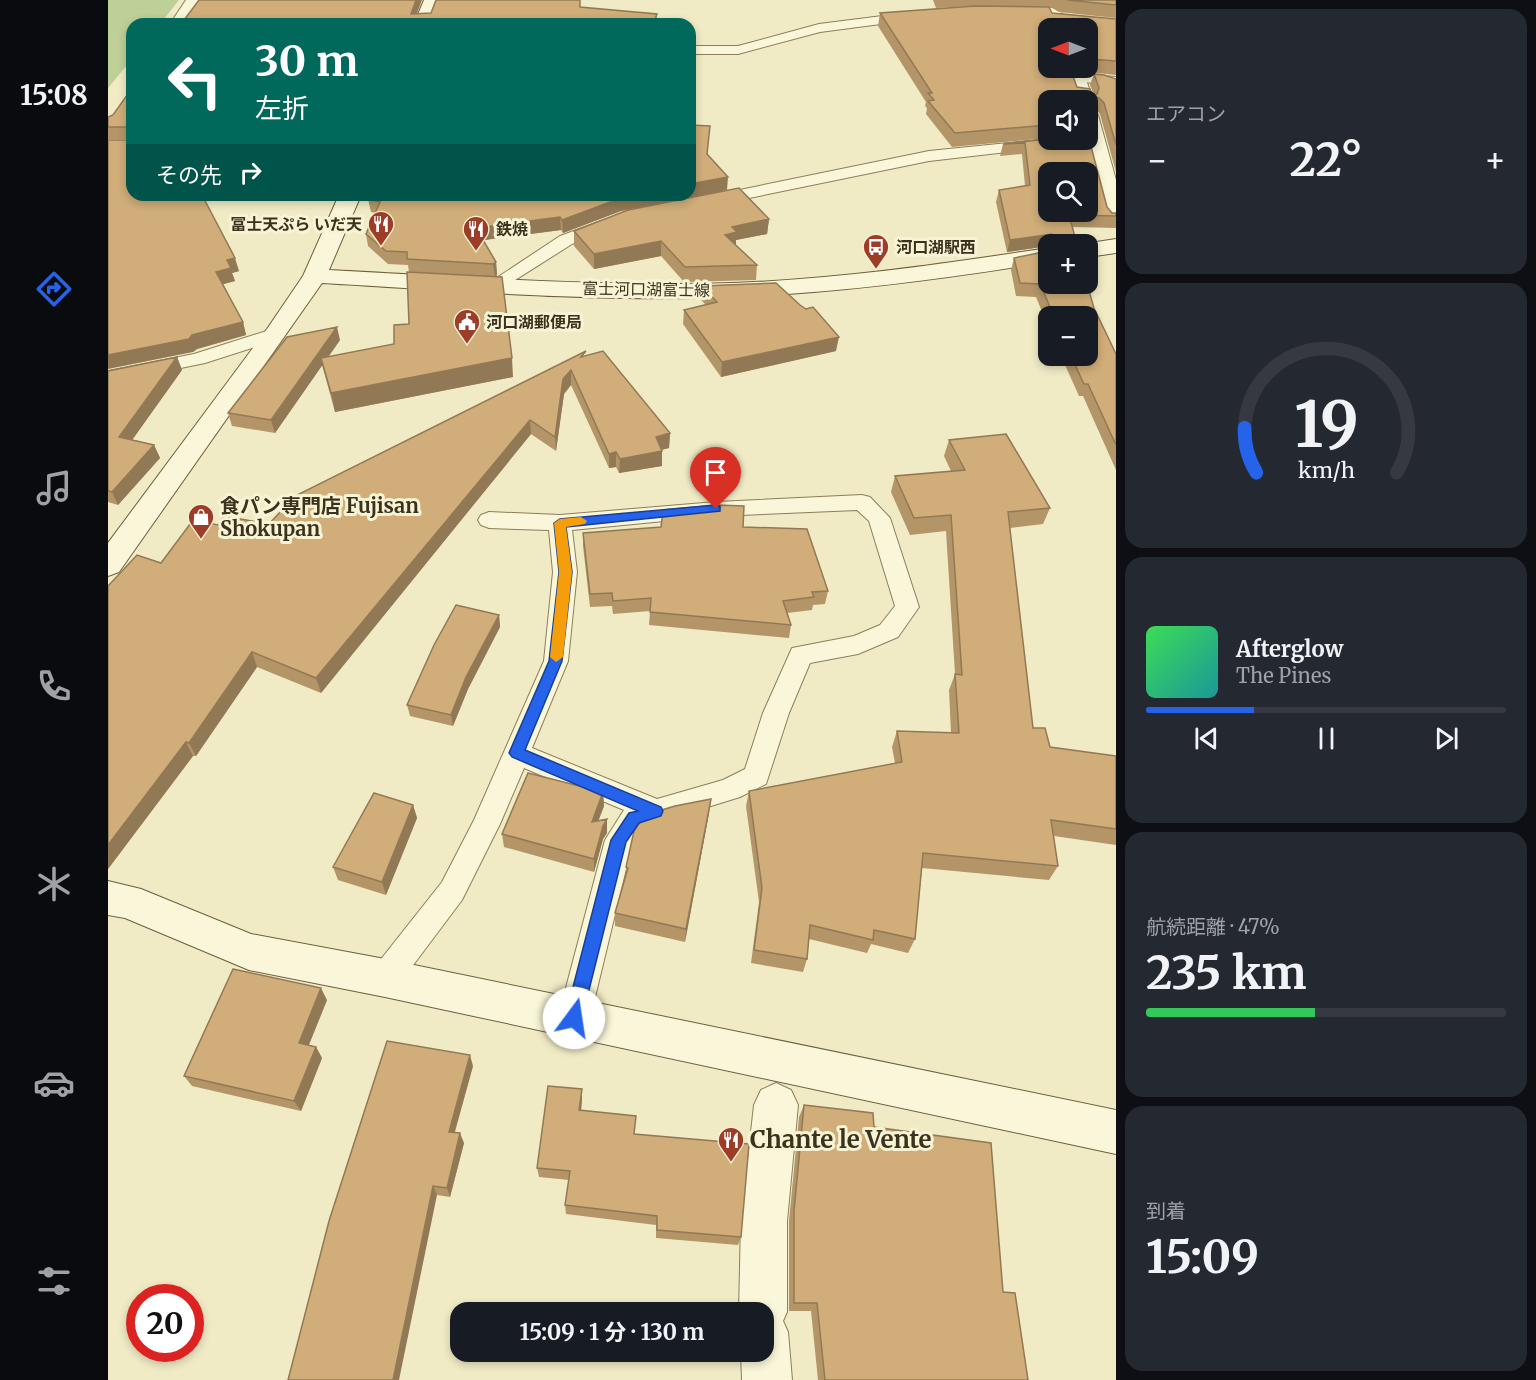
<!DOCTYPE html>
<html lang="ja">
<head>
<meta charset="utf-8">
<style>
  :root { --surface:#171b24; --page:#242831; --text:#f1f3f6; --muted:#9ea1a6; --line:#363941; --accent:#2563eb }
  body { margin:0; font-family:Merriweather,"Noto Sans JP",serif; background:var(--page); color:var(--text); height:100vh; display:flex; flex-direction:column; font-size:22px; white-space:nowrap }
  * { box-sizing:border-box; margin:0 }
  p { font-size:20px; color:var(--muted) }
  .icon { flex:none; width:33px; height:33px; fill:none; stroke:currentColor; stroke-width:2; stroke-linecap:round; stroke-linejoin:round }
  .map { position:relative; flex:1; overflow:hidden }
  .sheet { display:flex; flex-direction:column; gap:9px; padding:9px; background:#0d0f14; width:420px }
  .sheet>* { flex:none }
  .banner { position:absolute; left:18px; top:18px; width:570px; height:183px; border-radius:18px; box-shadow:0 3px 9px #0003; background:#00695c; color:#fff; overflow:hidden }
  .needle { width:39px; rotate:270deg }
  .controls { position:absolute; left:930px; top:18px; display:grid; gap:12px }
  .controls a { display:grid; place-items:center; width:60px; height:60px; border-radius:12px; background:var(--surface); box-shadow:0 3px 9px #0003; font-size:30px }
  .speed { position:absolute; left:18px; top:1284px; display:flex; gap:12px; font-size:30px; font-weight:700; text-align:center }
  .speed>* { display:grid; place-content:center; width:78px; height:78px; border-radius:50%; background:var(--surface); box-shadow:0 3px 9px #0003; line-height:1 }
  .speed .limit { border:9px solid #d22; background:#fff; color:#111 }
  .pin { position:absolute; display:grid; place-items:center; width:51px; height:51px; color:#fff; margin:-62px -26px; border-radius:50% 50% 50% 0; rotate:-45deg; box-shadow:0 0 6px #0007 }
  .pin .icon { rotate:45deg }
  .me { position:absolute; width:66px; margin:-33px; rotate:14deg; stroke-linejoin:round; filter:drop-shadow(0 0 4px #0008) }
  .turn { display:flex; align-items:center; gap:21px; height:126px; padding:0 30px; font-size:27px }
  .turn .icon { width:78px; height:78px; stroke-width:2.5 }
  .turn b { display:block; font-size:42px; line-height:51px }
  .then { display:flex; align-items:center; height:57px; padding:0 30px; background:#0003; gap:12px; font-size:22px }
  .big { font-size:45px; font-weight:700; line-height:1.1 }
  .sheet .card { flex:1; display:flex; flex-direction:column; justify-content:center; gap:9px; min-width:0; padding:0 21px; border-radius:18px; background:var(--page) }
  .sheet .dial { align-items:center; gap:0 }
  .dial svg { height:156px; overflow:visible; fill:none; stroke:var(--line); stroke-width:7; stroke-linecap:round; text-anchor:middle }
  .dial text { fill:var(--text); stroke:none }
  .song { display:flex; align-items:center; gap:18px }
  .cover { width:72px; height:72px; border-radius:9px; background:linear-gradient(135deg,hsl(130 70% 55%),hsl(180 70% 35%)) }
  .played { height:6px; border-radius:3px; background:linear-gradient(90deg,var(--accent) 30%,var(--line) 30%) }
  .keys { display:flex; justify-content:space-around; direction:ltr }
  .heat { display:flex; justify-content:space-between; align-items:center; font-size:33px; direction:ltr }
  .charge { height:9px; border-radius:4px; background:linear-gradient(90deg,#34c759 47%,var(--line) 0) }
  .trip { position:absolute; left:342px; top:1302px; width:324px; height:60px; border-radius:18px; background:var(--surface); box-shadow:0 3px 9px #0003; font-weight:700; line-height:60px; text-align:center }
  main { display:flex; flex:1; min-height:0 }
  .menu { display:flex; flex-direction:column; width:108px; justify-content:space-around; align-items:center; background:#090b0e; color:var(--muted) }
  .menu .icon { width:42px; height:42px }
  .menu .current { color:var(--accent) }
  .menu b { font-size:27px; color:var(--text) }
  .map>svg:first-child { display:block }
  .green { fill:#becf98 }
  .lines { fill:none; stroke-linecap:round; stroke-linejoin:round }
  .lane-casing { stroke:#8c7e5a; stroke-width:2 }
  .street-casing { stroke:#8c7e5a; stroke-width:2 }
  .secondary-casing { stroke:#6e5e3d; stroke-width:2 }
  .lane { fill:#faf6d9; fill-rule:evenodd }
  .street { fill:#faf6d9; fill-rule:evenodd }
  .secondary { fill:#faf6d9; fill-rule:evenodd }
  .wall { fill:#b39568 }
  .shaded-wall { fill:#927955 }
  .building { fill:#d0ad79; stroke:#927955; stroke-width:1.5; fill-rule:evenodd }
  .route { fill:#2563eb; stroke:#184099; stroke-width:1.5 }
  .slow { fill:#f59e0b }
  .labels { text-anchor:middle; stroke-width:6; stroke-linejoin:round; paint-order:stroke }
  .far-poi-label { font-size:16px; font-weight:bold; fill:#3b321e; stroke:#f7f3d5; text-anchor:start }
  .far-street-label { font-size:16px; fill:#3b321e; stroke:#f7f3d5 }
  .poi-label { font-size:20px; font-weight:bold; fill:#3b321e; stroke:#f7f3d5; text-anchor:start }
  .near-poi-label { font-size:24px; font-weight:bold; fill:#3b321e; stroke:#f7f3d5; text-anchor:start }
</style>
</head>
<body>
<main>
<nav class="menu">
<b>15:08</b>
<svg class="icon current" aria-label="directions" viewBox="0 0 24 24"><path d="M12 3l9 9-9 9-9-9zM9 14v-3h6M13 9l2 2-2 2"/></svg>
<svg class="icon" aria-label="music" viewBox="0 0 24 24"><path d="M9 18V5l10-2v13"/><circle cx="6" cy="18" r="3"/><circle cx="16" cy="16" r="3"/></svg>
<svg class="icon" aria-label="phone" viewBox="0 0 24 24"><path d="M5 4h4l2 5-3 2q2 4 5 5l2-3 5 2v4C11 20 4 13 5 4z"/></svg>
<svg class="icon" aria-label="climate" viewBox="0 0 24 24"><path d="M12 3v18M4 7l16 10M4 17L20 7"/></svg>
<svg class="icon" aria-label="car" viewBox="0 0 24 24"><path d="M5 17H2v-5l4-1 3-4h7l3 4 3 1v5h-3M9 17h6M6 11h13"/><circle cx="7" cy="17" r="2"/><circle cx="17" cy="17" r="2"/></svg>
<svg class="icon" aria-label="filters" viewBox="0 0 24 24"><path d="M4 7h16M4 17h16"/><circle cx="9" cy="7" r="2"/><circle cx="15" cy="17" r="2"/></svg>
</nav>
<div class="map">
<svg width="1008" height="1380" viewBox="0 0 1008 1380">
  <rect width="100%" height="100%" fill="#f0ebc5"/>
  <path class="green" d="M0 0H71L52 24H24V59L0 88Z"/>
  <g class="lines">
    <g class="lane-casing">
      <path id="lane" d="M806 12 811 13 812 16 811 19 712 32 630 54H582V46H630L711 24Z
        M969 74 1008 77V85L964 81 962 78Z
        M929 140 937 145 934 148 821 161 602 206 594 201 602 196 821 151Z
        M496 220 504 225 502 229 464 244 393 289H381L378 285 452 236Z
        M168 328 175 330 177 334 175 338 97 363 0 383V371L86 354Z
        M754 495 762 497 782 518 811 607 790 637 750 654 702 663 681 713 658 784 632 797 535 827 524 844 482 1018 477 1029 466 1033 455 1029 450 1018 497 840 516 810 416 768 392 824 354 900 288 988 277 993 266 988 262 978 266 968 334 882 366 820 436 661 445 572 441 530 381 528 373 525 370 520 373 515 381 512 452 515 608 502ZM749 510 761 521 787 606 772 625 746 636 684 648 655 713 637 769 615 780 549 799 424 748 460 661 469 572 464 530 608 516Z"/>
    </g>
    <g class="street-casing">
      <path id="street" d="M78 0H94L78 24H62Z
        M934 0H950L958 28H942Z
        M956 68H974L985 100 983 104 980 105V100H967Z
        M980 109 987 111 990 115 1008 180V224L1000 223 997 218 977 140H980Z
        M668 1083 683 1090 690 1105 679 1221V1312L675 1321 680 1332 684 1380H634L633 1352H656V1312H631L633 1221 646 1105 653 1090Z"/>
    </g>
    <g class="secondary-casing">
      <path id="secondary" d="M316 0H332L322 24H306Z
        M231 195H253L221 270C355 277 490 287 625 283 731 279 835 264 940 248V262C836 279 731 293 626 297 488 302 351 291 214 283L11 572 0 576V543L159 329 195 276Z
        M1008 239V253L980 257V244H975Z
        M0 881 33 889 143 934 277 959 1008 1110V1154L277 997 141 970 17 918 0 915Z"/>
    </g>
    <use href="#lane" class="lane"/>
    <use href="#street" class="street"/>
    <use href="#secondary" class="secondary"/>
  </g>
  <path class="wall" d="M825 0H1008V18L951 12 944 8H941L944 13 1008 19V75L978 72 975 68H980V28H940L969 87 984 94 982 100V104L986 95 982 85 986 74 1008 79V172L992 114 988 109 982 107V124L980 132V100H940V138L844 147 818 114 819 108 817 106 818 102 770 26 772 13 865 6 828 8Z
    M22 91 131 271 124 273 127 281 115 284 135 322 138 335 89 349 85 352 21 139H0V117L5 115Z
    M940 139 1004 213H1008V228L964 227 969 244H940V246L899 252 888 202 891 190 917 186 914 154 892 156 895 144Z
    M599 155 619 190 513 211 455 233 453 230 375 240 388 262 389 275 387 277 301 272 300 265 280 264 260 246 258 234 267 213 263 212 260 199 582 195Z
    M661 219 659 234 628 240V246L649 265 648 280 576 282 553 256 486 269 466 246V231Z
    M906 258 986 308 1008 354V470L975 396H971L953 356H980V316H940V326L928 297 908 296 903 270Z
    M594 286 692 305 698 309 728 351 613 377 575 324 576 310 598 305 593 300Z
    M232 340 221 356 405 377 227 412 214 365 167 433 124 426 120 413Z
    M478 356 562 433 561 448 554 450V466L511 473 508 467 501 468 463 385 456 394 448 451 423 434 213 693 149 667 88 756H85L0 869 53 563 110 525 161 524Z
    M69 357 74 370 24 440 46 445 52 458 10 505 0 502V371Z
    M841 440 942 508 935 524 902 528 925 728 942 747 1008 756V845L946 836 950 866 941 880 814 868 807 939 800 953 763 944 759 953 701 939 699 959 695 972 643 963 651 902 638 806 641 791 787 763 784 747 789 731 843 733 841 690 847 674 838 531 802 535 783 492 787 476 843 471 836 456Z
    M635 527 720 591 717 604 705 605 704 610 679 613 683 625 681 638 541 625 542 611 505 614 504 606 482 607 475 546V533Z
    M391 615 392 627 360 689 345 726 302 716 299 705Z
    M495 792 496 806 490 821 499 833 495 839 486 872 396 847 394 834Z
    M305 805 309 818 278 895 230 880 225 867Z
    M601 813 577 942 507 926V913L518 876V867Z
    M219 1000 201 1045 208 1047 214 1058 193 1111 84 1086 76 1076Z
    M365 1066 347 1132 356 1143 342 1197 329 1195 221 1221Z
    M474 1099 473 1111 526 1134 633 1237 630 1245 548 1238V1225L458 1214 457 1205 461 1180 431 1177 429 1168Z
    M696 1105 766 1127 895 1292 920 1380H710L703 1311H681V1221L691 1117Z"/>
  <path class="shaded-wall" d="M308 0H314L305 24 303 14Z
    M549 14 548 24H545Z
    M620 177 619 190 513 211 455 233 454 220 513 198 529 195H582V184Z
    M452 217 453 230 369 241 368 228Z
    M661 219 659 234 628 240V247L617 235 624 227Z
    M944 234 940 246 899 252 902 240Z
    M553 241V256L486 269V254Z
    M127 258 131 271 124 273 127 281 112 285 108 272 119 260Z
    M388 262 389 275 387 277 385 264Z
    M135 322 138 335 89 349 85 352 0 369V355L84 335Z
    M229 327 232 340 167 433 163 420Z
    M731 337 728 351 613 377 614 362Z
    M69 357 74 370 17 450 11 437Z
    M404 358 405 377 227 412 223 393Z
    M463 370V385L456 394 448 451 447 437 455 379Z
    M422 420 423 434 213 693 208 678Z
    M562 433 561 448 547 451 548 437Z
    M46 445 52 458 10 505 4 492Z
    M554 451V466L511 473 512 459Z
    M508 452V467L501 468V454Z
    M391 615 392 627 360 689 345 726 343 715 358 677Z
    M144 652 149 667 88 756 81 743Z
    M78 742 85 756 0 869V845Z
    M495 792 496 806 485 835 484 822Z
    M603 799 601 813 577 942 578 929Z
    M305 805 309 818 278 895 274 882Z
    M499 819V833L495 839 486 872V859L495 826Z
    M213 988 219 1000 197 1054 191 1043Z
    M208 1047 214 1058 193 1111 186 1101Z
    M362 1055 365 1066 344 1141 341 1132Z
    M474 1089V1099L472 1121 471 1110Z
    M352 1133 356 1143 342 1197 339 1188Z
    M325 1186 329 1195 291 1380H285Z"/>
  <path class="building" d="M91 0H308L303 14 323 13 328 0H472V7L549 14 545 24H73Z
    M959 0H1008V5Z
    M867 6 941 7 944 13 1008 19V61L982 59 980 55V28H940V68H962L969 87 982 89 984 94 982 96V124H980V100H940V125L847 133 820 101 826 100 820 93H824L772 13Z
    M986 74 996 75 1008 79V145L996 103 991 98 985 96 989 94 991 88Z
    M24 79V195H94L127 258 119 260 123 268 108 272 135 322 84 335 81 339 0 355V140H21L22 127H0V117L5 115 22 91V81Z
    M582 125 602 126 599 154 620 177 582 184Z
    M980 135 999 207 1004 213H1008V216L961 215 969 244H946V236L944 234 902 240 891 190 922 185 917 143 895 144 940 139 980 140ZM940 172H980V212H940Z
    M631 188 661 219 624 227 629 232 617 235 649 265 577 267 553 241 486 254 466 231 520 210Z
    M265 195H529L513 198 454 220 452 217 368 228 388 262 385 264 299 259V252L278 251 258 234 272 202 260 199Z
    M940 251V284H979L986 308 1008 354V445L980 384H976L963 356H980V316H946L932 284 912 283 906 258Z
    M299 272 394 277 404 358 223 393 213 358 286 344V325L301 324Z
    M668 283 692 305 698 309 705 307 731 337 614 362 576 310 609 302 594 286Z
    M229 327 163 420 120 413 179 337Z
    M478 351 473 357 495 351 562 433 548 437 554 451 512 459 508 452 501 454 463 370 455 379 447 437 422 420 208 678 144 652 81 743 78 742 0 845V586L29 555 53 563 85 520 110 525 116 516 161 524 187 496Z
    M69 357 11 437 46 445 4 492 0 491V371Z
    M898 434 942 508 900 512 925 728H937L942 747 1008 756V829L943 820 950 866 815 853 807 939 766 930 765 940 702 925 699 959 646 950 654 888 641 791 794 762 789 731 851 733 847 674 854 675 843 515 806 518 787 476 857 470 841 440Z
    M609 505 636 506 635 527 699 529 720 591 704 592 706 597 675 601 683 625 542 612 543 598 505 601 504 593 482 594 475 533 553 527 555 510Z
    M348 605 391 615 358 677 343 715 299 705 326 645Z
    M420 773 495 792 484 822 499 819 495 826 486 859 394 834Z
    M266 793 305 805 274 882 225 867Z
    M603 799 578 929 507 913 520 868 518 867 526 831 537 815 567 806Z
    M125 969 213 988 191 1043 208 1047 186 1101 76 1076Z
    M279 1041 362 1055 341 1132 352 1133 339 1188 325 1186 285 1380H180L221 1221Z
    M440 1086 474 1089 471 1110 528 1116 526 1134 641 1144 633 1237 549 1230V1216L457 1205 462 1171 429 1168Z
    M696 1105 765 1113 766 1127 883 1143 895 1292 907 1293 920 1380H717L709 1303H686V1211Z"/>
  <path class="route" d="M608 505 612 506V511L458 527 464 572 454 661 417 750 553 807 555 811 553 816 531 823 518 842 474 1018 472 1023 466 1026 460 1023 457 1018 503 840 521 813 530 811 404 757 401 753 441 661 451 572 446 523 452 519Z"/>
  <path class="slow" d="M473 517 479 521 477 524 458 527 464 572 455 657 448 662 442 657 451 572 446 523 452 519Z"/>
  <defs>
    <g id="restaurant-pin" transform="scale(1.35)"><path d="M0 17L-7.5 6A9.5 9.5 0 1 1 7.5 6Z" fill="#9d3c27" stroke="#f7f3d5"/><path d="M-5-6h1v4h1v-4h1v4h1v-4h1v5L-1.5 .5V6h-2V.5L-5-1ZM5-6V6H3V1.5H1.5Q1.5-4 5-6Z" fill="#fff"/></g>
    <g id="bus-pin" transform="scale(1.35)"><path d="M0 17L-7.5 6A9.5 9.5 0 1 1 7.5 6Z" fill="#9d3c27" stroke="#f7f3d5"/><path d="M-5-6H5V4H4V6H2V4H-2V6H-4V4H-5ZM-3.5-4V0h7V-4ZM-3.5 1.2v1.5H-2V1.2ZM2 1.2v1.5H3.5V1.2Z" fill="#fff"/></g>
    <g id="civic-pin" transform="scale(1.35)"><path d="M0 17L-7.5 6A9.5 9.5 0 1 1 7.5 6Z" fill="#9d3c27" stroke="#f7f3d5"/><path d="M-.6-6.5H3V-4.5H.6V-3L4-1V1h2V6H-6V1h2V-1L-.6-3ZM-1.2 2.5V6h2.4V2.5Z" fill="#fff"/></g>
    <g id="shop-pin" transform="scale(1.35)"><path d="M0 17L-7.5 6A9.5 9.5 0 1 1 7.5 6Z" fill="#9d3c27" stroke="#f7f3d5"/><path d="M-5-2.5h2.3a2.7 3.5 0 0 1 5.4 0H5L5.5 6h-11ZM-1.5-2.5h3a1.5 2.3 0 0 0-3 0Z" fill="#fff"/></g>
  </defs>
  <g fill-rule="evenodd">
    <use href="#restaurant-pin" x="273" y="224"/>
    <use href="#restaurant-pin" x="368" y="229"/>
    <use href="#bus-pin" x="768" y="247"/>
    <use href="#civic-pin" x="359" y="322"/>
    <use href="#shop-pin" x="93" y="517"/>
    <use href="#restaurant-pin" x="623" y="1140"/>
  </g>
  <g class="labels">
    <g class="far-poi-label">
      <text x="254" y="230" text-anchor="end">冨士天ぷら いだ天</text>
      <text x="388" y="235">鉄焼</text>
      <text x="788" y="253">河口湖駅西</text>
      <text x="378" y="328">河口湖郵便局</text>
    </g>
    <g class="far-street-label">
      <text transform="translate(538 289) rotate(1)" y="6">富士河口湖富士線</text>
    </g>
    <g class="poi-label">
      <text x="112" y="513">食パン専門店 Fujisan<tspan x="112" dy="23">Shokupan</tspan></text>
    </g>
    <g class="near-poi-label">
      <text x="642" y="1148">Chante le Vente</text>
    </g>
  </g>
</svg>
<div class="controls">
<a><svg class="needle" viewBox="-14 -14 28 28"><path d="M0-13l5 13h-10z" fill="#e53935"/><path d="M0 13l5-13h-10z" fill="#9ea1a6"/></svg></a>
<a><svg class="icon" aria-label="sound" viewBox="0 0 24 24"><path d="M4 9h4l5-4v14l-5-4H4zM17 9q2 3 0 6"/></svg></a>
<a><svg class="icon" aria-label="search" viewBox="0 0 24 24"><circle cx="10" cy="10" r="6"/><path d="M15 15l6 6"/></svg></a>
<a>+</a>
<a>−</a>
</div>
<div class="speed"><div class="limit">20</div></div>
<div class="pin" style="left:608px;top:509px;background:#d93025"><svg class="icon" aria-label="arrive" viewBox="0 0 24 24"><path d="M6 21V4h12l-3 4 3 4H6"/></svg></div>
<svg class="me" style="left:466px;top:1018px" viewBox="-20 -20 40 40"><circle r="19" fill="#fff"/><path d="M0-13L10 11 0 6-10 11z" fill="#2563eb"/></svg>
<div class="trip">15:09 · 1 分 · 130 m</div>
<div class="banner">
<div class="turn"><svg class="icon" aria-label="left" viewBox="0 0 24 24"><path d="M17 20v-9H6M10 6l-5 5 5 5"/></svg><div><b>30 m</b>左折</div></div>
<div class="then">その先<svg class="icon" aria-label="right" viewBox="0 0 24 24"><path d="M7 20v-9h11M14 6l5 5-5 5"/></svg></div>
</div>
</div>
<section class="sheet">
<div class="card"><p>エアコン</p>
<div class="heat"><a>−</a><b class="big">22°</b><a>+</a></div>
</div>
<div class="card dial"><svg viewBox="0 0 100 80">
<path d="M14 69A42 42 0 1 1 86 69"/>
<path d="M14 69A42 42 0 0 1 8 46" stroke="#2563eb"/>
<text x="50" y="56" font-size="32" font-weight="700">19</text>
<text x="50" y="72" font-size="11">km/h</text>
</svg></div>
<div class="card">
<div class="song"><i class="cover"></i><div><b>Afterglow</b><p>The Pines</p></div></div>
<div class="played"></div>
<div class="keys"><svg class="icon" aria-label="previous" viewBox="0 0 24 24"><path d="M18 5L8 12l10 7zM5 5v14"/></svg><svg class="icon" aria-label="pause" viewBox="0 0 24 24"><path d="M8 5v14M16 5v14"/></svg><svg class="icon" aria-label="next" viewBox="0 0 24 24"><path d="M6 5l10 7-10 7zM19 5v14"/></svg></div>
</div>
<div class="card"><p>航続距離 · 47%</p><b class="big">235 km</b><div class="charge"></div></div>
<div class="card"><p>到着</p><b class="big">15:09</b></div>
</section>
</main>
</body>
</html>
